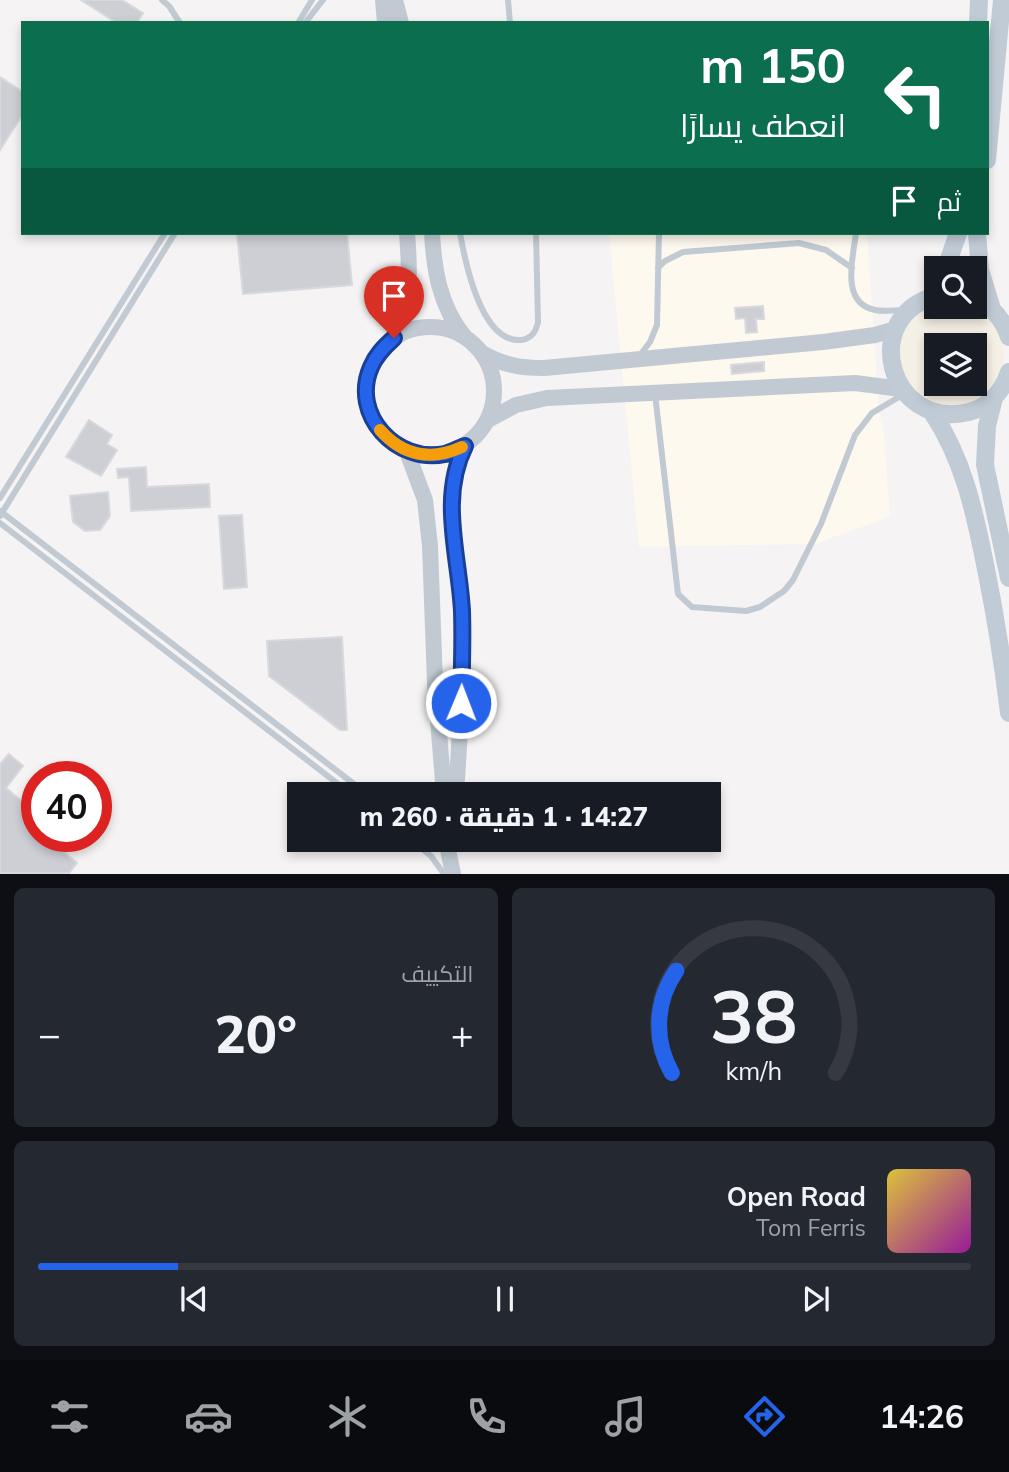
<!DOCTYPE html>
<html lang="ar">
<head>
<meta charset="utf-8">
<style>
  :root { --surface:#171b24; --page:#242831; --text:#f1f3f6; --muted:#9ea1a6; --line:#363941; --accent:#2563eb }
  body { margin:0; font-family:Mulish,Cairo,sans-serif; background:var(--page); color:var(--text); direction:rtl; height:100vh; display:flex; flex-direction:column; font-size:26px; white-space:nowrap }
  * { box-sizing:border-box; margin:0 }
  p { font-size:23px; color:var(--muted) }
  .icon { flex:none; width:38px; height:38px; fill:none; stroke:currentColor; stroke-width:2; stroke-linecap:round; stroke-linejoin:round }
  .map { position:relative; height:874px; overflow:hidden; direction:ltr }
  .sheet { display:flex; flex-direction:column; gap:14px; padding:14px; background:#0d0f14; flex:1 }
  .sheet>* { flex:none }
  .guide { position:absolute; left:21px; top:21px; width:968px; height:214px; border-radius:0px; box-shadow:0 4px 10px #0003; direction:rtl; background:#0b6e4f; color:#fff; overflow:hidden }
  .buttons { position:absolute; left:924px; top:256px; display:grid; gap:14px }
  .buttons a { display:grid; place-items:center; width:63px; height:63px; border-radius:0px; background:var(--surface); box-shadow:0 4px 10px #0003; font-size:35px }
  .speed { position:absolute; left:21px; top:761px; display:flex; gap:14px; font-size:35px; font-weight:700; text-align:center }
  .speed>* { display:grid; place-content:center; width:91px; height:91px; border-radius:50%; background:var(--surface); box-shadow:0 4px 10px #0003; line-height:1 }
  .speed .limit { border:10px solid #d22; background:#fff; color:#111 }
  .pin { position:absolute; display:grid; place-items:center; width:60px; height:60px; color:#fff; margin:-72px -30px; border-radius:50% 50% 50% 0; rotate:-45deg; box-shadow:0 0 7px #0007 }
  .pin .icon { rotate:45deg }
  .me { position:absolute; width:77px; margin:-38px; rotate:1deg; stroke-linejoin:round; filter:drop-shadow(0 0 5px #0008) }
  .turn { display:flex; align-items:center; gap:24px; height:147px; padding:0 28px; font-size:32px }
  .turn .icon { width:91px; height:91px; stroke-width:2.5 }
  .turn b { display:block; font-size:49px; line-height:60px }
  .then { display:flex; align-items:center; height:66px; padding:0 28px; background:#0003; gap:14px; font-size:26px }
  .big { font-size:52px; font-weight:800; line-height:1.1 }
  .sheet .widget { flex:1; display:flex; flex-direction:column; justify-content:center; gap:10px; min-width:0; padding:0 24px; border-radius:10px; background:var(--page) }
  .sheet .dial { align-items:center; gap:0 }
  .dial svg { height:182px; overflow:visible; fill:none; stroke:var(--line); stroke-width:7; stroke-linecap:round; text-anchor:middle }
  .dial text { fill:var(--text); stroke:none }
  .song { display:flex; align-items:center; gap:21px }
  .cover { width:84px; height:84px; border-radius:10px; background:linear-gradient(135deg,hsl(50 70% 55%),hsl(300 70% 35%)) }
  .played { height:7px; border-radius:4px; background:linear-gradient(90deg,var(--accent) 15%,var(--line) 15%) }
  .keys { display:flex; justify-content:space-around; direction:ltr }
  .heat { display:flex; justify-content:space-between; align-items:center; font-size:38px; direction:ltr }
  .sheet .tiles { flex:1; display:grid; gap:14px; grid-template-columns:1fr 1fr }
  .widget:last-child { grid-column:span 2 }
  .trip { position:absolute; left:287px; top:782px; width:434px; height:70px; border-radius:0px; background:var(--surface); box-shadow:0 4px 10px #0003; font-weight:800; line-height:70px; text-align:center; direction:rtl }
  .tab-bar { display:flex; height:112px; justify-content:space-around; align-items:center; background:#090b0e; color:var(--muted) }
  .tab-bar .icon { width:49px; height:49px }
  .tab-bar .active { color:var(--accent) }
  .tab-bar b { font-size:32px; color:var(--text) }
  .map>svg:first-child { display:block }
  .commercial { fill:#fdf9ef }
  .sand { fill:#f5f0e5; fill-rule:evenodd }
  .building { fill:#cdcfd5; stroke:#d7d9de; stroke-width:2 }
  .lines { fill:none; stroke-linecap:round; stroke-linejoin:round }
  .service { stroke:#c1cad2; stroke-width:6 }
  .tertiary { stroke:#c1cad2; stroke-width:16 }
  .secondary { stroke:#c1cbd6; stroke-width:18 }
  .route-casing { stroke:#184099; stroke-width:18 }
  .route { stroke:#2563eb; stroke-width:12 }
  .slow { stroke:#f59e0b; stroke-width:12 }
</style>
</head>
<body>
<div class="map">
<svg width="1009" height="874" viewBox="0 0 1009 874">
  <rect width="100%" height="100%" fill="#f5f3f3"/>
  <path class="commercial" d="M609 233H867L879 412 884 433 890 517 814 544 639 547Z"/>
  <path class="sand" d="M936 302V306C947 306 964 303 974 306 977 307 979 311 982 313 1004 330 1008 348 1001 374 997 387 988 395 977 401 919 439 855 338 936 302ZM936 345H975V383H936Z"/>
  <path class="building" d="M81 0H122L143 13 137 23H117Z
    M0 77 23 92V114L0 150Z
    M237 233H347L352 285 243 294Z
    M763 306 764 319H756L757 332 746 333 745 318 736 319 735 308Z
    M764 362V371L732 374 731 365Z
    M89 420 112 435 107 444 117 450 101 476 66 457Z
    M146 467 147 487 209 484 210 507 131 511 129 477 118 478 117 469Z
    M108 492 110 516 100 530 85 531 73 522 70 496Z
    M242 515 247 587 224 589 219 516Z
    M342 637 347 730H340L269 676 267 641Z
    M9 754 23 766 6 788 34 811 26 822 37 831V836H44L77 863 69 873H0V764Z"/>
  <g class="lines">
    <path class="service" d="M162 0 169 6 180 23
      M508 0 510 23
      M298 23 312 0
      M305 23 323 0
      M460 233C465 261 481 343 521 340 531 339 536 332 538 322L536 233
      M856 233C853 258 840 303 875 310 884 312 894 310 904 310
      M658 268 665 261 683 252 799 243 826 250 852 268
      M640 355 650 342 657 325 659 233
      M655 394 678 594 692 607 746 611 760 607 784 591 793 580 821 524 855 435 872 413 904 394
      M0 498 165 233
      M0 511 367 794
      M0 516 175 233
      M0 523 351 794
      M411 840 431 856 444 874"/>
    <path class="tertiary" d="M383 0 385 23
      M395 0 401 23
      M432 233C434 271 440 306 464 336
      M366 391a64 64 0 1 1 128 0a64 64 0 1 1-128 0Z
      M394 338C412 303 410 271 407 233
      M482 353C503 365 520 368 544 368L823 342 875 335 896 329
      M488 420 516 405 547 398 855 383 901 389
      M407 452 425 500 430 546 435 683 444 794
      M456 794C460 734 464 674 462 613 460 557 439 499 465 446
      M446 840 453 874"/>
    <path class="secondary" d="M978 23 979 0
      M987 160 1002 0
      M977 233 980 270 992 309
      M946 268 958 233
      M936 296C859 316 888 431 969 412 989 407 1003 391 1009 372
      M975 299C992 306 1003 319 1009 337
      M994 398 987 426 985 465 1009 578
      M932 412C963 459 974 509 985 564 995 613 1003 663 1009 713"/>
  </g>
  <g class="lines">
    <g class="route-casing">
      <path id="route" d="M394 338C384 347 376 355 371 367 350 415 397 464 445 454 452 452 459 448 465 446 439 498 459 555 462 611 463 641 462 672 461 703"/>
    </g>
    <use href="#route" class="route"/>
    <path class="slow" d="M380 430C403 456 431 461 462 447"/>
  </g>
</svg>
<div class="buttons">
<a><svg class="icon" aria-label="search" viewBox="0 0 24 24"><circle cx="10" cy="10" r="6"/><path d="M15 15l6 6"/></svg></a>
<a><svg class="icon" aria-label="layers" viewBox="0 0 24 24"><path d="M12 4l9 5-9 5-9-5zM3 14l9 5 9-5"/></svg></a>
</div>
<div class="speed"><div class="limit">40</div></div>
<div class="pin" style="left:394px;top:338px;background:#d93025"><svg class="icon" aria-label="arrive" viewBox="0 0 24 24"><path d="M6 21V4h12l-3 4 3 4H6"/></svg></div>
<svg class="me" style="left:461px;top:703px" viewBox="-20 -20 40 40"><circle r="17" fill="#2563eb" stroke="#fff" stroke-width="3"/><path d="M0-11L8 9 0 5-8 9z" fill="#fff"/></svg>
<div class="trip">14:27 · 1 دقيقة · 260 m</div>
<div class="guide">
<div class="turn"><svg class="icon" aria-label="left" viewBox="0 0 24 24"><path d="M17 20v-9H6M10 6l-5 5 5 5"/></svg><div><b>150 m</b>انعطف يسارًا</div></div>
<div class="then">ثم<svg class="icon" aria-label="arrive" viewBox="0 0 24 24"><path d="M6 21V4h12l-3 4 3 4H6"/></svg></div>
</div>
</div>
<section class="sheet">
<div class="tiles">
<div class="widget dial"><svg viewBox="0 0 100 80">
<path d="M14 69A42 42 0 1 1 86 69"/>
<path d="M14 69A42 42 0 0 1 16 24" stroke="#2563eb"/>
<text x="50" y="56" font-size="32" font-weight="700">38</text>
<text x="50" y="72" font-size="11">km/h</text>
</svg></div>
<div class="widget"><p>التكييف</p>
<div class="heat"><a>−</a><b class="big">20°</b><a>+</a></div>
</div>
<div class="widget">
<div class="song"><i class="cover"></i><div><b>Open Road</b><p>Tom Ferris</p></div></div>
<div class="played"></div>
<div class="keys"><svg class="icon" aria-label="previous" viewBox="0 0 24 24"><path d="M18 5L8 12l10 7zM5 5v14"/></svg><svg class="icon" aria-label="pause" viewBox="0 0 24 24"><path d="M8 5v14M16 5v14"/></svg><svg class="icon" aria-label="next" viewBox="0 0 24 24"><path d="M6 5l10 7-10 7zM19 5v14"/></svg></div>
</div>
</div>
</section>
<nav class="tab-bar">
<b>14:26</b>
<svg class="icon active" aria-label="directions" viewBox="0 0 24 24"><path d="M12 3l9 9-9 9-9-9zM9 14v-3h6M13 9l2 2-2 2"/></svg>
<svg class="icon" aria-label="music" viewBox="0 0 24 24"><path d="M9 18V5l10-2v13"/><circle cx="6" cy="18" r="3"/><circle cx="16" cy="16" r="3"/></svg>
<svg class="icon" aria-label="phone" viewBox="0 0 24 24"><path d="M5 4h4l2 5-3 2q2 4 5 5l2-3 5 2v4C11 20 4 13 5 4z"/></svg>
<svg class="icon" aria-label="climate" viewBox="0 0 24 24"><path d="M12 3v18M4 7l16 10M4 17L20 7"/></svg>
<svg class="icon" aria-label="car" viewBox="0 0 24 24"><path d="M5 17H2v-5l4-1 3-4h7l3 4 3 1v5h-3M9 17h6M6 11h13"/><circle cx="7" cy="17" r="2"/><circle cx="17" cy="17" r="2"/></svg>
<svg class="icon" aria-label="filters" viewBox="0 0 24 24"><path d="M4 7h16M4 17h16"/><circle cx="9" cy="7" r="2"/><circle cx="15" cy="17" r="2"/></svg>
</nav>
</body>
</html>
